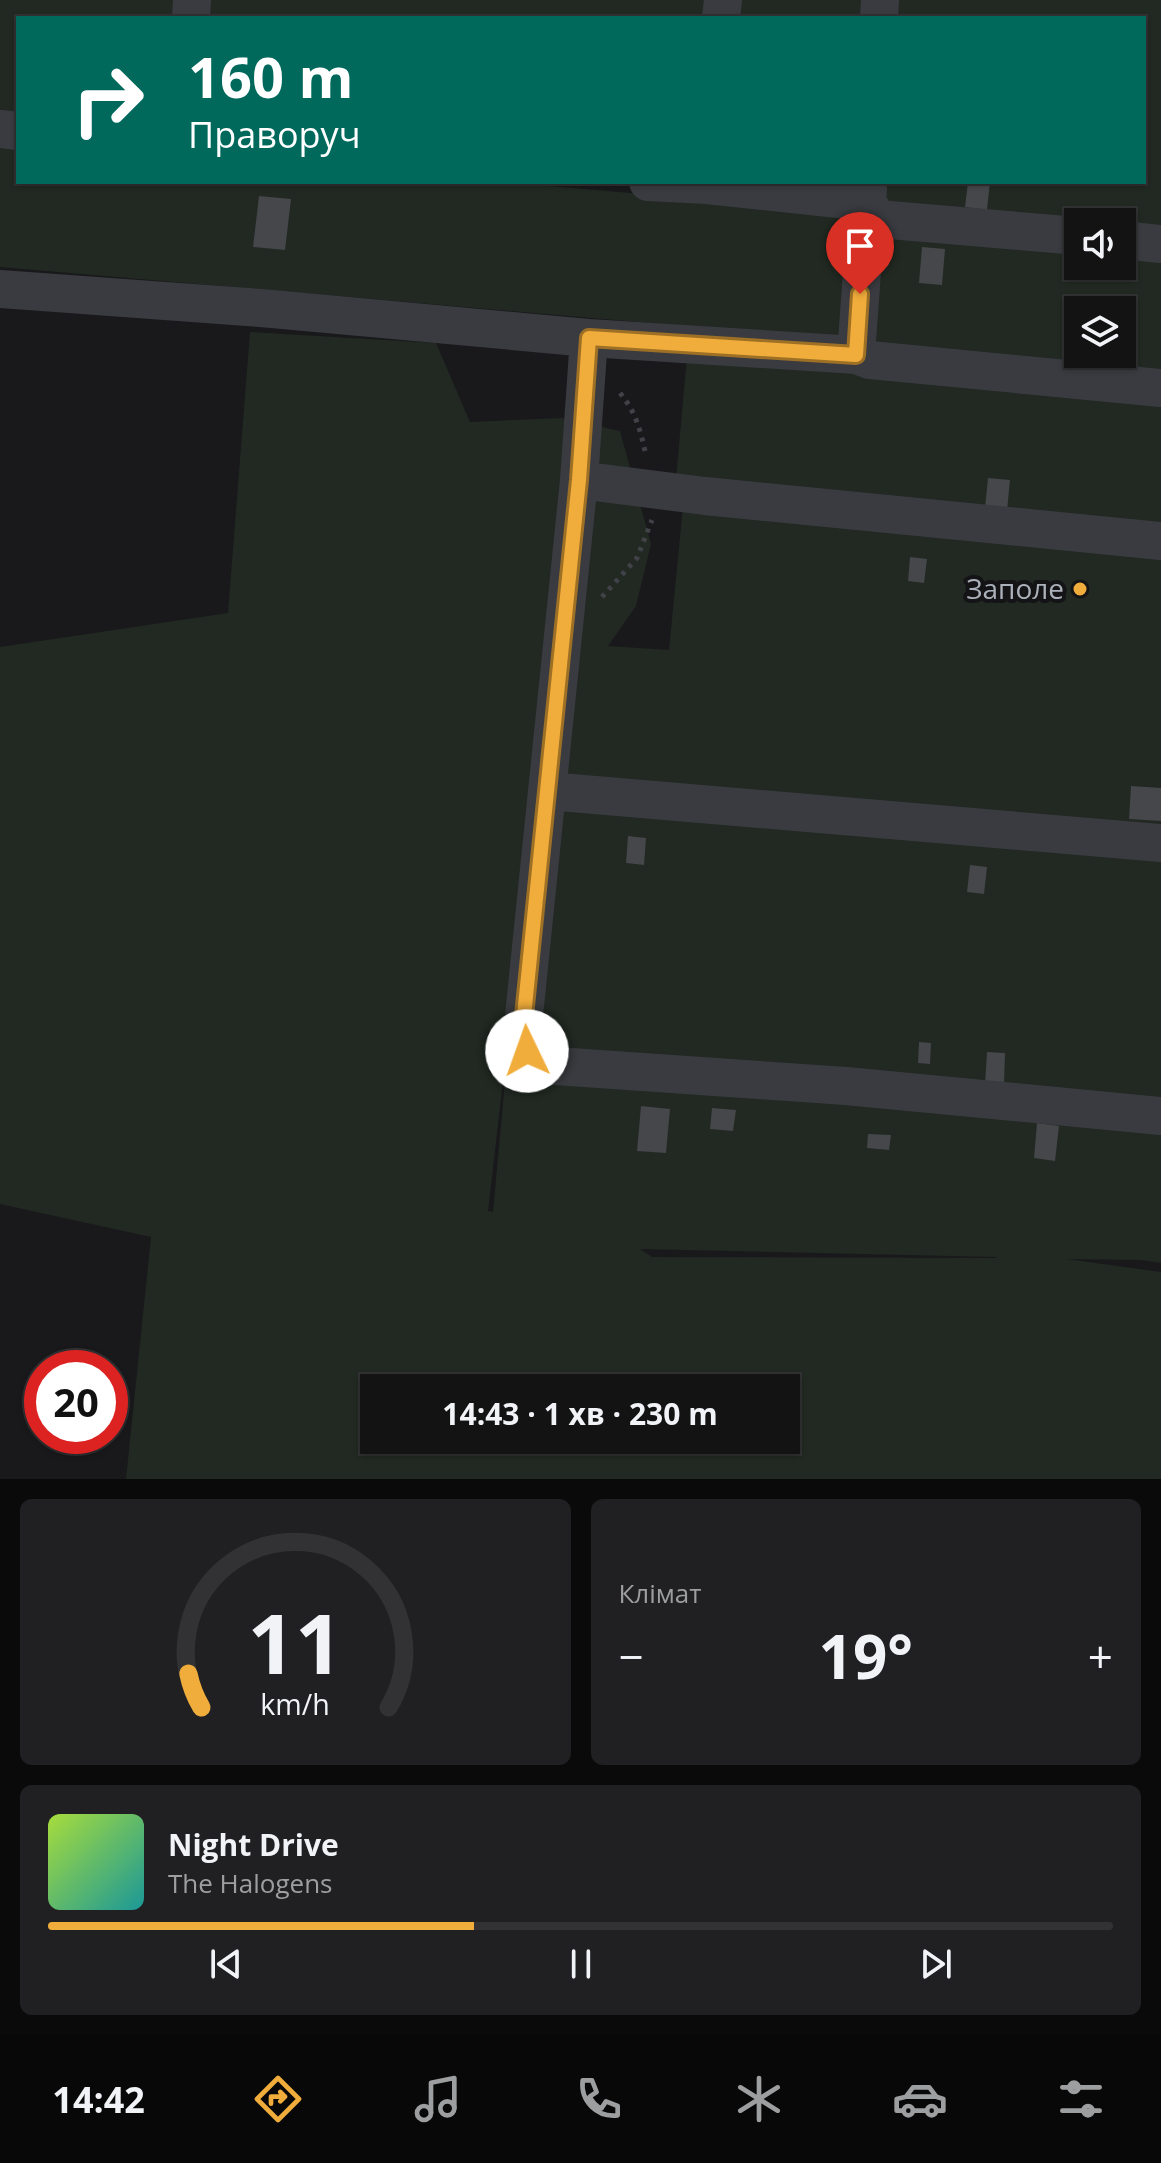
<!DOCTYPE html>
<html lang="uk">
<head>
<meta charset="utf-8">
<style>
  :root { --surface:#131314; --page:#202022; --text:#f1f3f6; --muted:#9d9ea0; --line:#323234; --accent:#f1ad3b }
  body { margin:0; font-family:"Open Sans",sans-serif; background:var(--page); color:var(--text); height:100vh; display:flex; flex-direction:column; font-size:30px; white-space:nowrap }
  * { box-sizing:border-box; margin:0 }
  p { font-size:26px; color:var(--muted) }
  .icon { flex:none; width:44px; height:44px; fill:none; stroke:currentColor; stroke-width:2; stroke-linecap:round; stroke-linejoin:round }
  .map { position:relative; height:1479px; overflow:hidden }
  .sheet { display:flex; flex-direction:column; gap:20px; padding:20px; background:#0a0a0b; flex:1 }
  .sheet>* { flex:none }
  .hud { position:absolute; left:16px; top:16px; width:1130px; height:168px; border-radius:0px; box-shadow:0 2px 6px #0004,0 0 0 2px var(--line); background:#00695c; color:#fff; overflow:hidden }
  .buttons { position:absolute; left:1064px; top:208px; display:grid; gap:16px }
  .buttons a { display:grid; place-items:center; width:72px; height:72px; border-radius:0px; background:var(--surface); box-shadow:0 2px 6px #0004,0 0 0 2px var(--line); font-size:40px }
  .speed { position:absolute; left:24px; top:1350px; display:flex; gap:16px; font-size:40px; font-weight:700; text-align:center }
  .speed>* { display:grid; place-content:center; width:104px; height:104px; border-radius:50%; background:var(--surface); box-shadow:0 2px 6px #0004,0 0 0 2px var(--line); line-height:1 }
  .speed .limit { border:12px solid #d22; background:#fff; color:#111 }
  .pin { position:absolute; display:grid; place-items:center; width:68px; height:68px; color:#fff; margin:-82px -34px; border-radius:50% 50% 50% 0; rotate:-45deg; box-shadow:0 0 8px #0007 }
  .pin .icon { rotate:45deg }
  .me { position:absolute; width:88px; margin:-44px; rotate:357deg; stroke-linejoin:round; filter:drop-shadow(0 0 6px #0008) }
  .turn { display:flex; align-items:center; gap:28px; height:168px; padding:0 40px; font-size:36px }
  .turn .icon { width:104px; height:104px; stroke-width:2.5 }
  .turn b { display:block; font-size:56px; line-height:68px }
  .big { font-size:60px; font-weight:700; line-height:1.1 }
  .sheet .tile { flex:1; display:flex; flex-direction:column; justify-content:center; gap:12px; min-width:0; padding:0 28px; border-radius:12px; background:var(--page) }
  .sheet .dial { align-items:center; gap:0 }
  .dial svg { height:208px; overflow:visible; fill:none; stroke:var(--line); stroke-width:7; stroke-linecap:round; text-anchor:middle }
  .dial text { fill:var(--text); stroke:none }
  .song { display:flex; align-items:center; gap:24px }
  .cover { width:96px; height:96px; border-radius:12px; background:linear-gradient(135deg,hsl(80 70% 55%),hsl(180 70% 35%)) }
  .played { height:8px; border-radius:4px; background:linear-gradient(90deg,var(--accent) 40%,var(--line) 40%) }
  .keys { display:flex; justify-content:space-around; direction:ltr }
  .heat { display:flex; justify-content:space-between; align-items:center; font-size:44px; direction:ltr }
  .sheet .tiles { flex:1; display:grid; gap:20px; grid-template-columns:1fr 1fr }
  .tile:last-child { grid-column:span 2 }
  .trip { position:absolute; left:360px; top:1374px; width:440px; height:80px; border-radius:0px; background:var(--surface); box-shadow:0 2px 6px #0004,0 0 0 2px var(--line); font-weight:700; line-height:80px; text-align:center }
  .tabs { display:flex; height:128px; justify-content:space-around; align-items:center; background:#080808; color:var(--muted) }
  .tabs .icon { width:56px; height:56px }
  .tabs .active { color:var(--accent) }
  .tabs b { font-size:36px; color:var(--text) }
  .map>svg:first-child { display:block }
  .green { fill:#212922; fill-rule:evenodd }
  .building { fill:#45474b }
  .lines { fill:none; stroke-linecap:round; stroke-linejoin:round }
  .path { stroke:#404247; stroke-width:5; stroke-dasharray:4 6; stroke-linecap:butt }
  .minor { stroke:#3a3b40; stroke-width:38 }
  .route-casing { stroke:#9d7026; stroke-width:20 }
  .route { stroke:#f1ad3b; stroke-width:14 }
  .poi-dot { fill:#f1ad3b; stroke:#141416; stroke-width:3 }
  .labels { text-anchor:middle; stroke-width:8; stroke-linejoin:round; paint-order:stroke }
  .poi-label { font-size:28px; fill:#abb1bb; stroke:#141416; text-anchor:end }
</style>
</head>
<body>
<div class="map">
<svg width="1161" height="1479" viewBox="0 0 1161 1479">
  <rect width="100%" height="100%" fill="#19191b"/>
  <path class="green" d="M0 0H181L180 18H18V120L0 118Z
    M204 0H712L711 18H202Z
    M731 0H871L870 18H730Z
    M892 0H1161V379L867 342 875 227 1078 244V266H1122V222L887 213 878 182H1144V18H890ZM1078 310H1122V354H1078Z
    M0 139 18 141V182H502L857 212 848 340 0 267Z
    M250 332 436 343 470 422 561 418 620 431 651 544 636 606 608 646 669 650 683 506 1161 554V830L562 780 543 734 488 1211 493 1212 506 1071 1161 1128V1263L1141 1260 1067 1259 1161 1272V1479H126L151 1237 0 1204V647L228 613ZM640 1249 996 1257 997 1258 652 1257ZM374 1388H786V1440H374Z
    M687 357 1161 397V527L676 479Z
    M560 805 1161 857V1108L544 1049 537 1031Z"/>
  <path class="building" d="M968 182H990L987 210 965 207Z
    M259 196 291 199 285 250 253 247Z
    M922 247 945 249 942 285 919 283Z
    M1068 256 1078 257V266H1094L1093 275 1066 273Z
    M988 478 1010 480 1007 511 985 508Z
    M910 557 927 559 924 583 908 581Z
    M1131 786 1161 788V821L1129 819Z
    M628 836 646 838 644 865 626 863Z
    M970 865 987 867 984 894 967 892Z
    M919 1042 931 1043 930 1064 918 1063Z
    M987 1052 1005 1053 1004 1085 985 1084Z
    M641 1106 670 1109 666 1153 637 1151Z
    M712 1108 736 1110 733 1131 710 1129Z
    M1037 1123 1059 1126 1055 1161 1034 1158Z
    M868 1134 891 1135 889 1150 867 1148Z"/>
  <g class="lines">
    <path class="path" d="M620 393C636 412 641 432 646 456
      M602 597 637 558 652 520"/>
    <path class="minor" d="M191 18 192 0
      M721 18 723 0
      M879 18 880 0
      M0 129 18 131
      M648 182 707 185 867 202
      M867 202 878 219 1078 236
      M1122 240 1161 244
      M0 289 261 308 589 338 856 355 870 360 1161 388
      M589 338 579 480 522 1035C528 1055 536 1060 556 1066L846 1086 1161 1116
      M856 355 868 189
      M579 480 705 496 1161 541
      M548 791 1161 843"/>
  </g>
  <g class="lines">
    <g class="route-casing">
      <path id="route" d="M527 1051 522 1035 579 480 589 338 856 355 860 294"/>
    </g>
    <use href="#route" class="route"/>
  </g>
  <circle class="poi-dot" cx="1080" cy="589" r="8"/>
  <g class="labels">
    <g class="poi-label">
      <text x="1064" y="599">Заполе</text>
    </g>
  </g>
</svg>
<div class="buttons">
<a><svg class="icon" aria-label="sound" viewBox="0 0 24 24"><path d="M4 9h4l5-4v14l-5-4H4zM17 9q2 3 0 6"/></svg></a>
<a><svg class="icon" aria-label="layers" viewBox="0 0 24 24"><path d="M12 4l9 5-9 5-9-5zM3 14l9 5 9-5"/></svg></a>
</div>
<div class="speed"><div class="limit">20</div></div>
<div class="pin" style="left:860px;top:294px;background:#d93025"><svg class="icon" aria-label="arrive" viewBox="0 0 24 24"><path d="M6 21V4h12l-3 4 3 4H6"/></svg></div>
<svg class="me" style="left:527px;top:1051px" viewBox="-20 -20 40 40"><circle r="19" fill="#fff"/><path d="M0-13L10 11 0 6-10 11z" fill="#f1ad3b"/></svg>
<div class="trip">14:43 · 1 хв · 230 m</div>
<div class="hud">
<div class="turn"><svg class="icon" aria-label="right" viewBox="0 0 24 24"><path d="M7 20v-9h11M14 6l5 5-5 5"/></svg><div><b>160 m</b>Праворуч</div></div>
</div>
</div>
<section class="sheet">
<div class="tiles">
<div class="tile dial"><svg viewBox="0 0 100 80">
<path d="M14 69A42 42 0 1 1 86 69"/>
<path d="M14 69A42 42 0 0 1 9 56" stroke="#f1ad3b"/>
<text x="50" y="56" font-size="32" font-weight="700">11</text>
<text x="50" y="72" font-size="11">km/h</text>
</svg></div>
<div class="tile"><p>Клімат</p>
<div class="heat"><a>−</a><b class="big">19°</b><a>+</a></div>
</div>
<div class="tile">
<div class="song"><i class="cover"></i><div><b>Night Drive</b><p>The Halogens</p></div></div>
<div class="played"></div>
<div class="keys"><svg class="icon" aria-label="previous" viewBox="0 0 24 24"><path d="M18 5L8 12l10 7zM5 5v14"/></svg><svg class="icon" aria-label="pause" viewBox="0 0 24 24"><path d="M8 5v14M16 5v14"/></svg><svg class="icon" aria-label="next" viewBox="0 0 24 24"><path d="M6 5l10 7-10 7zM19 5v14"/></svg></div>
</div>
</div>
</section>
<nav class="tabs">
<b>14:42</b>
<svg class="icon active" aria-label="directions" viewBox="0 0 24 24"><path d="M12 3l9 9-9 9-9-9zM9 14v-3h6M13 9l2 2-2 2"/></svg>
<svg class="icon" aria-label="music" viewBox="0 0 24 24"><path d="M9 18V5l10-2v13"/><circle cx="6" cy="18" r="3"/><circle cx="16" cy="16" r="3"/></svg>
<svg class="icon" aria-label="phone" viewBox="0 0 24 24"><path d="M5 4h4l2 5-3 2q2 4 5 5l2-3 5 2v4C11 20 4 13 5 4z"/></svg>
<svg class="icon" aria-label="climate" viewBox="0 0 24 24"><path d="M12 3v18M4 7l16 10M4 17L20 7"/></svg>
<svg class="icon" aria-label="car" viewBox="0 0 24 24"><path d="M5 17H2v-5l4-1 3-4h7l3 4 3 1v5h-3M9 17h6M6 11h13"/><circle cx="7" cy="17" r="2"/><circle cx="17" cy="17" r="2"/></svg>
<svg class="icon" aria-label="filters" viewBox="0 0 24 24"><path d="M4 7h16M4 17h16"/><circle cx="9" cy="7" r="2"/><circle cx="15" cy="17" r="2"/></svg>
</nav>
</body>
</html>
